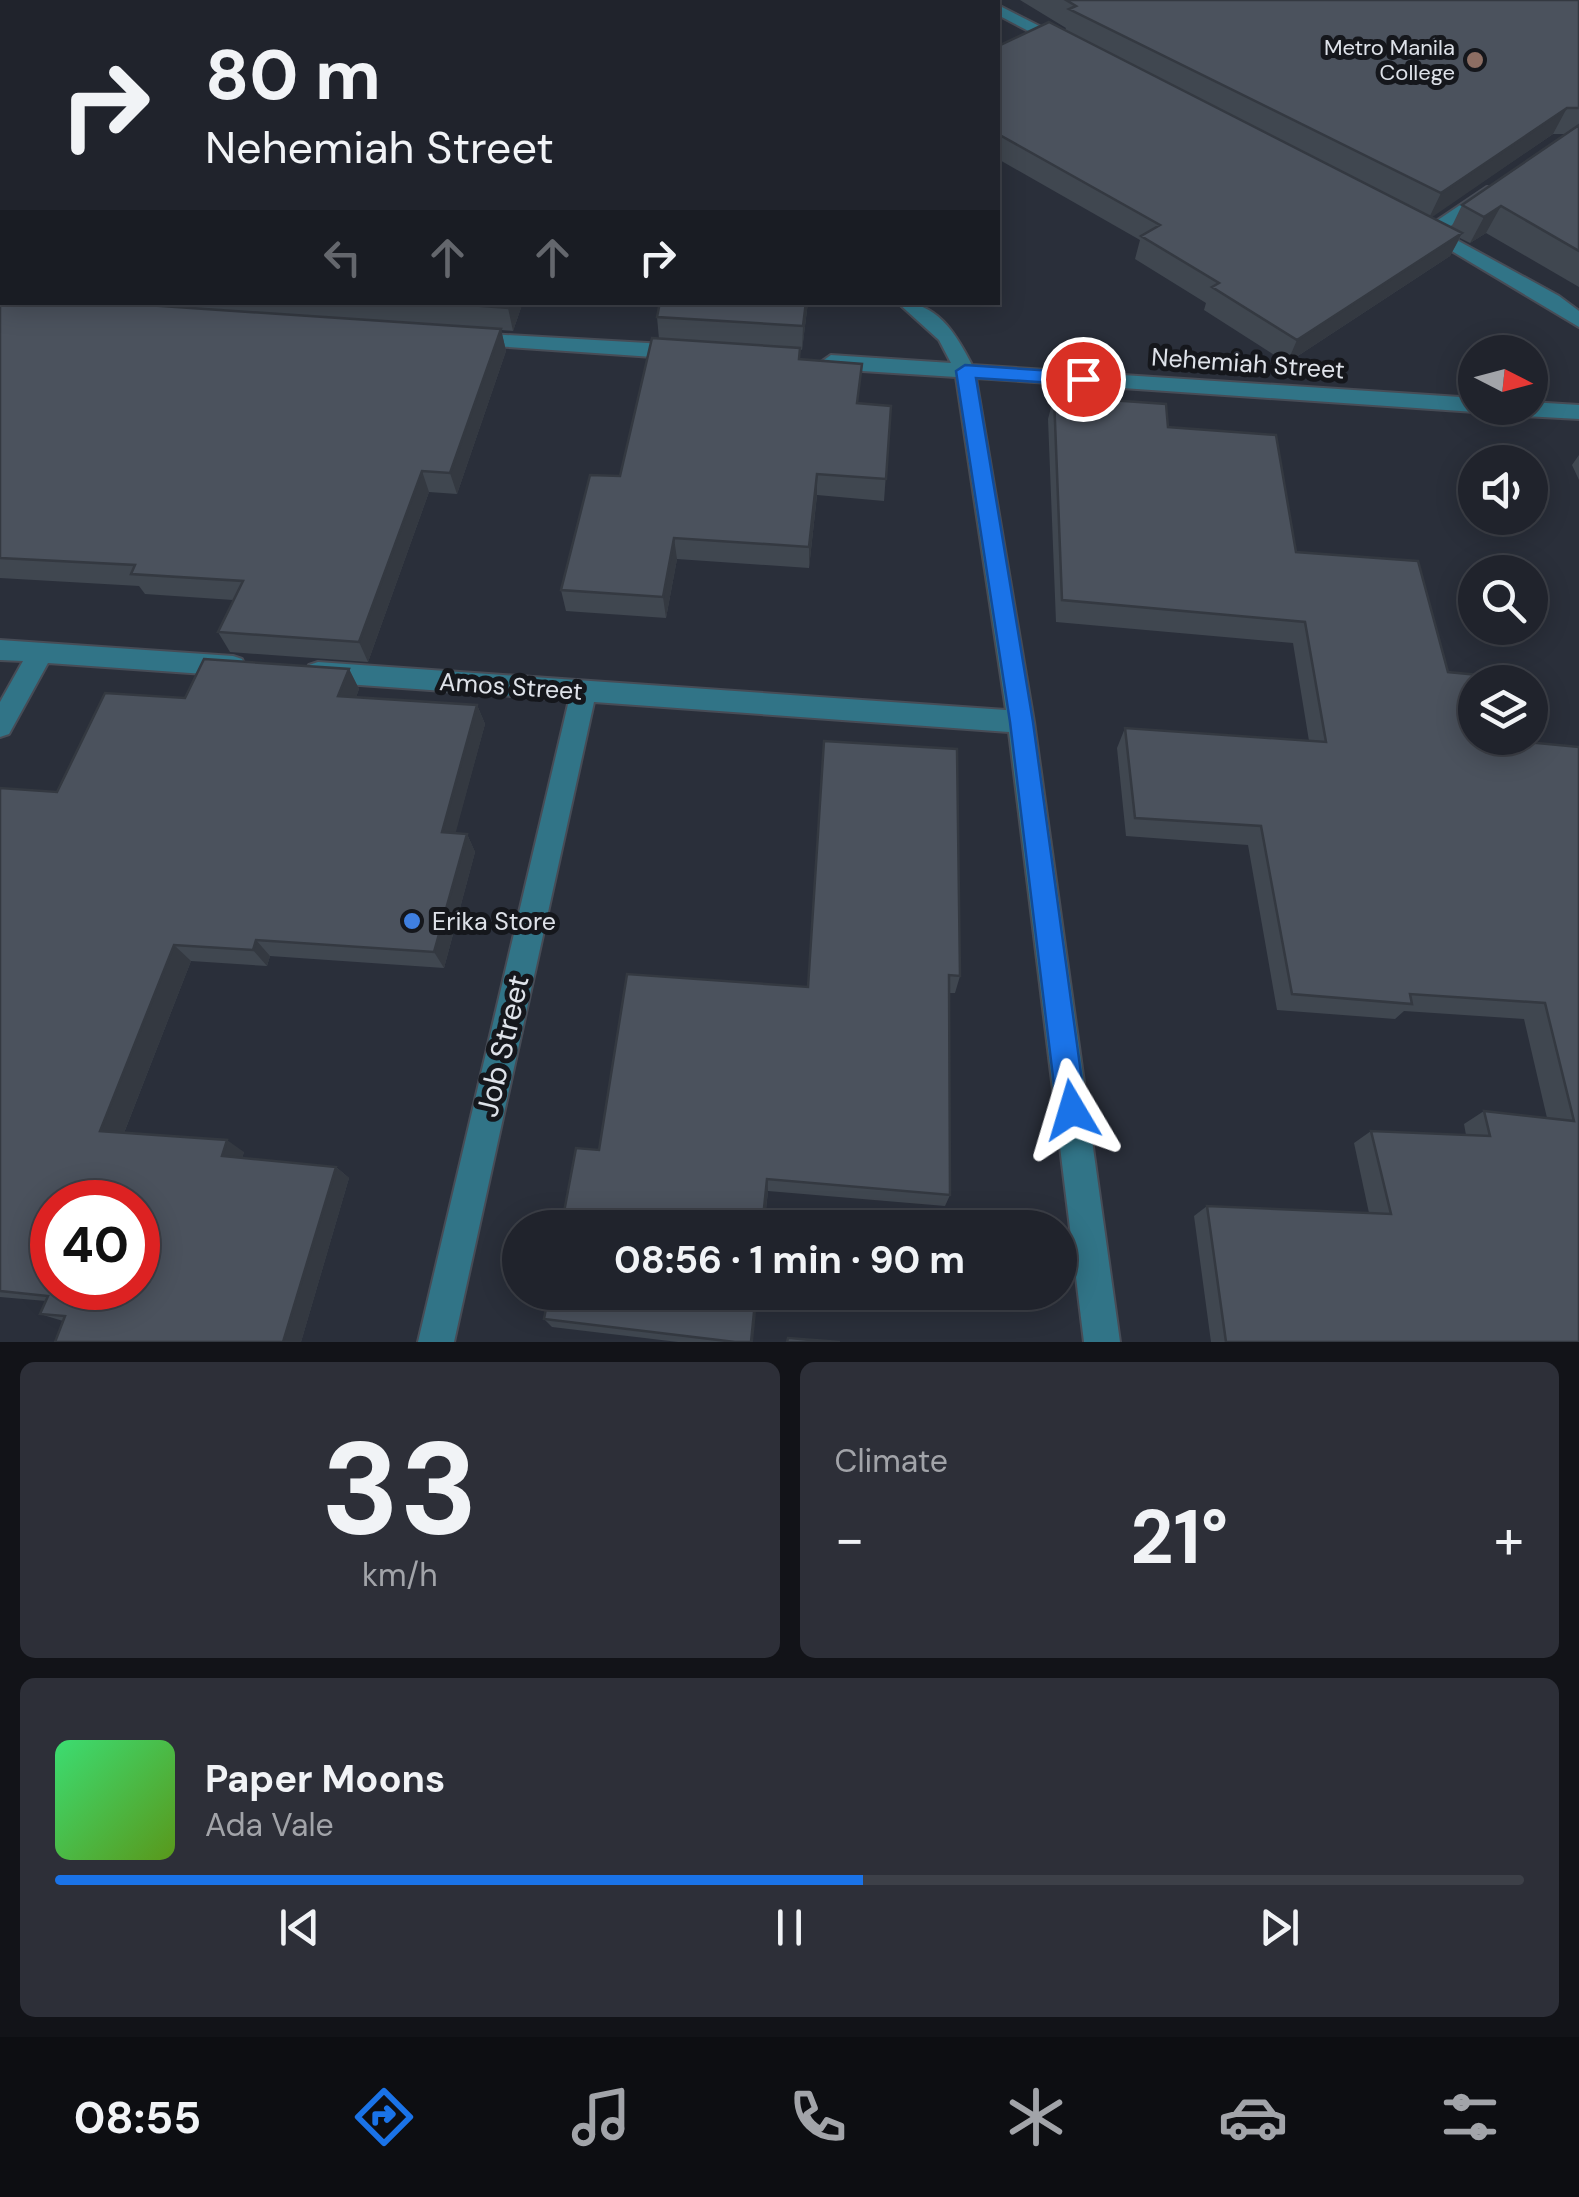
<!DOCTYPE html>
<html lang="en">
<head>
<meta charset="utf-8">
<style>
  :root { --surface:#20232c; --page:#2d2f38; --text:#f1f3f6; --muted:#a2a4a9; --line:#3d4048; --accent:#1a73e8 }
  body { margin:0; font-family:"DM Sans",sans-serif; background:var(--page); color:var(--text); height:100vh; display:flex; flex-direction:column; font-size:38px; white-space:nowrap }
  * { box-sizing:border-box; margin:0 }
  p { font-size:32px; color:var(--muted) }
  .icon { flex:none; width:55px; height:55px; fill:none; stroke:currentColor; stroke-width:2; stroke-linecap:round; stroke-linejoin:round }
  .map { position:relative; height:1342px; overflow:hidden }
  .side { display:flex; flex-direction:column; gap:20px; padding:20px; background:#121318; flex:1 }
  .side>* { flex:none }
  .banner { position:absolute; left:0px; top:0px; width:1000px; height:305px; box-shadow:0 5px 25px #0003,0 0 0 2px var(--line); background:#20232c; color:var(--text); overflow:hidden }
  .needle { width:65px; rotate:96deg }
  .buttons { position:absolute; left:1458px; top:335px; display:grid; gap:20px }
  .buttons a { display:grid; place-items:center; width:90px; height:90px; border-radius:50%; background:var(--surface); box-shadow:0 5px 25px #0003,0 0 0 2px var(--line); font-size:50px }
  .speed { position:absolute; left:30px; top:1180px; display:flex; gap:20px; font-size:50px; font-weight:700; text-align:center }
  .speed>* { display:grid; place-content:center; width:130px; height:130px; border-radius:50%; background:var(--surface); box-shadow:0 5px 25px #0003,0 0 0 2px var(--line); line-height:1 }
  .speed .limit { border:15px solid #d22; background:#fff; color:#111 }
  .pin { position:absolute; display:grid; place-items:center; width:85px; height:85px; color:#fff; margin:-42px; border:5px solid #fff; border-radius:50%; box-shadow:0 2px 10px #0007 }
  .me { position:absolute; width:110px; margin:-55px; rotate:353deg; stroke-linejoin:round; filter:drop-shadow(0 0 8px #0008) }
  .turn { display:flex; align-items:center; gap:35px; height:210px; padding:0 40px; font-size:45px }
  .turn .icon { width:130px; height:130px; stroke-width:2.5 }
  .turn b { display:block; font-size:70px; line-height:85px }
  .lanes { display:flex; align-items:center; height:95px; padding:0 40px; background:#0003; justify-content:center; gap:50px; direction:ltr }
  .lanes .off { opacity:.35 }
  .big { font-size:75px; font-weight:700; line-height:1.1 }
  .side .widget { flex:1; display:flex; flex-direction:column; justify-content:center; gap:15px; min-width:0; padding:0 35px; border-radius:15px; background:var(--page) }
  .side .dial { align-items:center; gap:0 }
  .dial b { font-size:130px; line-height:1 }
  .song { display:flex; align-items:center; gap:30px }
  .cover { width:120px; height:120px; border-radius:15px; background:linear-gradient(135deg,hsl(140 70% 55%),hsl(90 70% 35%)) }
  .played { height:10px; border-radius:5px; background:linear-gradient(90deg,var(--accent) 55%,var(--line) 55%) }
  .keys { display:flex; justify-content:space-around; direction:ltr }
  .heat { display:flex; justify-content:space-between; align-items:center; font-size:55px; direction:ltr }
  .side .tiles { flex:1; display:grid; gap:20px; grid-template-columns:1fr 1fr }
  .widget:last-child { grid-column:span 2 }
  .trip { position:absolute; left:502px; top:1210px; width:575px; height:100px; border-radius:50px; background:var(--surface); box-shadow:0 5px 25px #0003,0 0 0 2px var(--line); font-weight:700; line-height:100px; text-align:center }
  .menu { display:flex; height:160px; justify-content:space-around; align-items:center; background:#0d0e12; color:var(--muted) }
  .menu .icon { width:70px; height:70px }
  .menu .active { color:var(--accent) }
  .menu b { font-size:45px; color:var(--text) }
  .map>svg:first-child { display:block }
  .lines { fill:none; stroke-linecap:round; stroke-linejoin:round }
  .minor-casing { stroke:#474c56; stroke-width:4 }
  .minor { fill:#317487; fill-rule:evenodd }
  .wall { fill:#404750; fill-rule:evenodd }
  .shaded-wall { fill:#343941 }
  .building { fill:#4b525d; stroke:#343941; stroke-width:2.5; fill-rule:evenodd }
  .route { fill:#1a73e8; stroke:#114b97; stroke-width:2.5 }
  .education-dot { fill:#8d6e63; stroke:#15171c; stroke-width:4 }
  .shop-dot { fill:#3f7fe0; stroke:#15171c; stroke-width:4 }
  .labels { text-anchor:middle; stroke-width:10; stroke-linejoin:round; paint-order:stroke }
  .far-poi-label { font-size:22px; fill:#dee2e9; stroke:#15171c; text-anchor:end }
  .street-label { font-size:25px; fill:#dee2e9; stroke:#15171c }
  .poi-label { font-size:25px; fill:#dee2e9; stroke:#15171c; text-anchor:start }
  .near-street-label { font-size:30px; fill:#dee2e9; stroke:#15171c }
</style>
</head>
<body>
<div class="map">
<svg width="1579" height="1342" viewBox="0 0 1579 1342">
  <rect width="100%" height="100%" fill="#2a2f3a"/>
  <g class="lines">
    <g class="minor-casing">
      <path id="minor" d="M569 0H583L584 2H570Z
        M998 5 1069 41 1072 44 1059 47 998 15Z
        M1487 187 1493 188V196L1442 232 1559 296 1579 311V327L1420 232Z
        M897 302C937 302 955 332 972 365L1475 398V408H1484L1475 412 976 378 1034 722 1120 1342H1084L1009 732 594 702 454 1342H418L569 700 318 682 309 679 305 672 309 665 318 662 1006 710 956 377 831 369 821 362 831 355 951 363 939 340Z
        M472 333 682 345 692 352 682 359 465 344 462 339Z
        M1530 402 1579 405V419L1506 415 1495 408H1530Z
        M0 640 233 656 242 659 245 666 242 673 233 676 48 663 9 734 0 737V702L23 661 0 660Z"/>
    </g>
    <use href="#minor" class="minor"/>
  </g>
  <path class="wall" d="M0 0H513V2H2V200H0Z
    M1020 0H1579V287L1486 233 1470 243 1460 238 1450 256 1287 363 1204 310 1206 303 1135 259 1140 240 998 159V46L1065 30 1066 28ZM1553 134H1566L1462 205 1451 228 1431 217Z
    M2 257V296L0 292V260Z
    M0 296 2 302H523L513 331 501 330 506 351 457 494 429 492 368 662 230 652 218 632 233 600 145 594 139 586 0 578Z
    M808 302 802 350 800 349V359L858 403 891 406 884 501 817 495 809 568 677 559 666 618 566 611 561 590 620 476 659 339 657 317Z
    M1054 396 1168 427 1296 552 1448 672 1507 740 1579 747V1342H1211L1194 1216 1207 1206 1369 1213 1354 1143 1371 1131 1466 1135 1464 1124 1484 1111 1547 1118 1524 1019 1404 1011 1395 1019 1277 1010 1248 845 1126 836 1117 748 1125 728 1309 741 1293 643 1056 622 1048 419Z
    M1579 455V480L1572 465Z
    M349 669 359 689 356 697 477 705 485 724 455 833 467 834 475 852 444 968 270 956 267 966 191 961 124 1133 244 1152 242 1158 336 1167 349 1178 301 1342H55L63 1321 40 1314 46 1301 0 1297V788L57 792 185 698Z
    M824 741 960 976 955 993H949L950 1195 945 1206 768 1191 764 1228H561L599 1150 808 987Z
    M544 1319 753 1342H678L552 1327Z"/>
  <path class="shaded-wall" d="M1567 108 1553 134 1428 220 1441 193Z
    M1501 206 1486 233 1470 243 1484 217Z
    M1462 233 1450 256 1287 363 1297 340Z
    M509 302H523L513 331 508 308Z
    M806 302H808L802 350 803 326Z
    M501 329 506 351 457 494 450 473Z
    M422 471 429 492 368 662 359 642Z
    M817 474V495L809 568V547Z
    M674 538 677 559 666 618 663 597Z
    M349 669 359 689 349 716 338 696Z
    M477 705 485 724 451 850 442 832Z
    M467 834 475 852 444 968 434 952Z
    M256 940 270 956 267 966 253 950Z
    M174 945 191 961 120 1143 100 1131Z
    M227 1140 244 1152 239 1168 222 1156Z
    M336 1167 349 1178 301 1342H283Z
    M767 1179 768 1191 764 1228H762Z
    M756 1292H758L753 1342H751Z"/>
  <path class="building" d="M0 0H511V2H2V19H0Z
    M645 0H773L774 2H646Z
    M1066 0H1579V108H1567L1441 193 1069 9 1076 6Z
    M1049 22 1462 233 1297 340 1212 287 1219 283 1141 236 1160 225 998 134V46Z
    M2 38V176H0V42Z
    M1579 125V251L1501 206 1484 217 1462 205Z
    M2 257V275H0V260Z
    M0 296H2V302H103L501 329 450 473 422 471 359 642 218 632 243 581 131 574 135 565 0 558Z
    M428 302H509L508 308Z
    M660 302H806L803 326 657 317Z
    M652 338 800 348 799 359 862 364 857 403 891 406 886 479 817 474 809 547 674 538 663 597 561 590 590 475 620 476Z
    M1054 396 1166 404 1168 427 1276 435 1296 552 1418 561 1448 672 1489 676 1491 682H1475V738H1506L1507 740 1579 747V1342H1226L1207 1206 1391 1214 1371 1131 1490 1136 1484 1111 1574 1121 1545 1003 1410 994 1412 1004 1292 994 1261 826 1135 818 1125 728 1326 742 1305 622 1062 600Z
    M204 659 349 669 338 696 477 705 442 832 467 834 434 952 256 940 253 950 174 945 100 1131 227 1140 222 1156 336 1167 283 1342H55L65 1316 40 1314 48 1296 0 1291V788L57 792 105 693 185 698ZM52 1202H138V1288H52Z
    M824 741 957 749 960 976 949 975 950 1195 767 1179 762 1228H561L576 1148 599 1150 627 974 808 987Z
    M549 1292H756L751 1342H735L544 1319Z
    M788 1338 840 1342H787Z"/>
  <path class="route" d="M965 365 1083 373 1092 379 1083 385 976 378 1033 722 1086 1110 1082 1120 1072 1124 1062 1120 1057 1110 1010 722 956 371Z"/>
  <circle class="education-dot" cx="1475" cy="60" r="10"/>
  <circle class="shop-dot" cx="412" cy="921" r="10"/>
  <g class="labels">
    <g class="far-poi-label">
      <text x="1455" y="55">Metro Manila<tspan x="1455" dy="25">College</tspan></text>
    </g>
    <g class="street-label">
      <text transform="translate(1248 363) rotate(4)" y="9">Nehemiah Street</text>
      <text transform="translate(511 686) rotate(4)" y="9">Amos Street</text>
    </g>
    <g class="poi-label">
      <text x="432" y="930">Erika Store</text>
    </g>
    <g class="near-street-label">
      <text transform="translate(503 1046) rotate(-77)" y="10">Job Street</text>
    </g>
  </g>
</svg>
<div class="buttons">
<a><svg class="needle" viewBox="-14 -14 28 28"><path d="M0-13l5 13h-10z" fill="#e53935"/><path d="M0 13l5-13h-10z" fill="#a2a4a9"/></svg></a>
<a><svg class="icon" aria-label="sound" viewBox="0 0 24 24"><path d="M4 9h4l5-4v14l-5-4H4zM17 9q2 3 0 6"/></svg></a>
<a><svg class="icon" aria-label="search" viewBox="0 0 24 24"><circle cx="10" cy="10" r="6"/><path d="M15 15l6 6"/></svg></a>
<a><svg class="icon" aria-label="layers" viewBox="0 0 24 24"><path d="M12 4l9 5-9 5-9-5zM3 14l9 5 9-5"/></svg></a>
</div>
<div class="speed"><div class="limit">40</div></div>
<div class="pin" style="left:1083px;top:379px;background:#d93025"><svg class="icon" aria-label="arrive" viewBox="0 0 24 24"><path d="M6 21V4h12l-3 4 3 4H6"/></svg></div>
<svg class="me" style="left:1072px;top:1110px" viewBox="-20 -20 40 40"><path d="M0-17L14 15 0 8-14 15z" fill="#1a73e8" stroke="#fff" stroke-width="4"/></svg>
<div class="trip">08:56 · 1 min · 90 m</div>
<div class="banner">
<div class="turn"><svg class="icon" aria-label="right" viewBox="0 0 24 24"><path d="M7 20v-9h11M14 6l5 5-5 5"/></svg><div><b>80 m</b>Nehemiah Street</div></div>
<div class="lanes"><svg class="icon off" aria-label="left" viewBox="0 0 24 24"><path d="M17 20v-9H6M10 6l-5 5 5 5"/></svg><svg class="icon off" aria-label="ahead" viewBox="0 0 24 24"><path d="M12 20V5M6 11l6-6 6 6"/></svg><svg class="icon off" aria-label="ahead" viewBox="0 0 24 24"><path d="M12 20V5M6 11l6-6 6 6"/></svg><svg class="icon" aria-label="right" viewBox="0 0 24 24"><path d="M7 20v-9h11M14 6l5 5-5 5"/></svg></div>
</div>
</div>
<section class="side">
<div class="tiles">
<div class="widget dial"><b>33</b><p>km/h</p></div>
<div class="widget"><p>Climate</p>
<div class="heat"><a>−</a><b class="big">21°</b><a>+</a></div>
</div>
<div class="widget">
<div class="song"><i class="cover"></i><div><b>Paper Moons</b><p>Ada Vale</p></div></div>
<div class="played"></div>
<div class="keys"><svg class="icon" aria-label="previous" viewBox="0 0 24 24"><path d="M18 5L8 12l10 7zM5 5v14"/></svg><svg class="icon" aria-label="pause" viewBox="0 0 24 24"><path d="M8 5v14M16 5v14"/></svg><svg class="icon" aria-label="next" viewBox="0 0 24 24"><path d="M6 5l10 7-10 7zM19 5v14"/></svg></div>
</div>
</div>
</section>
<nav class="menu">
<b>08:55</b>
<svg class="icon active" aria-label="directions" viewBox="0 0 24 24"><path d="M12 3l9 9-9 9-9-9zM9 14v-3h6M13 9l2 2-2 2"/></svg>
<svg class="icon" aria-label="music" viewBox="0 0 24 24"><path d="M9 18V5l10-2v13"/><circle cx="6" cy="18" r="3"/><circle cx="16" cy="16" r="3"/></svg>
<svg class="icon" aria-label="phone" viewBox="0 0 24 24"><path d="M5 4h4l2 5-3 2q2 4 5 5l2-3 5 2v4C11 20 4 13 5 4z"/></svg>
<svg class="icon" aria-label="climate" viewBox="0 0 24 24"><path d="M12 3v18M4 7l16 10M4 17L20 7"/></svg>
<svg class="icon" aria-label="car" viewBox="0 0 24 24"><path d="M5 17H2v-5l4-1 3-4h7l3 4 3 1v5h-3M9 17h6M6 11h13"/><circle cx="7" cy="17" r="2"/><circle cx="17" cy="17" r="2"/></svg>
<svg class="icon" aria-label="filters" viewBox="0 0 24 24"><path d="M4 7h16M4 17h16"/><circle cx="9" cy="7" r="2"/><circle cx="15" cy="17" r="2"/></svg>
</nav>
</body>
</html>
